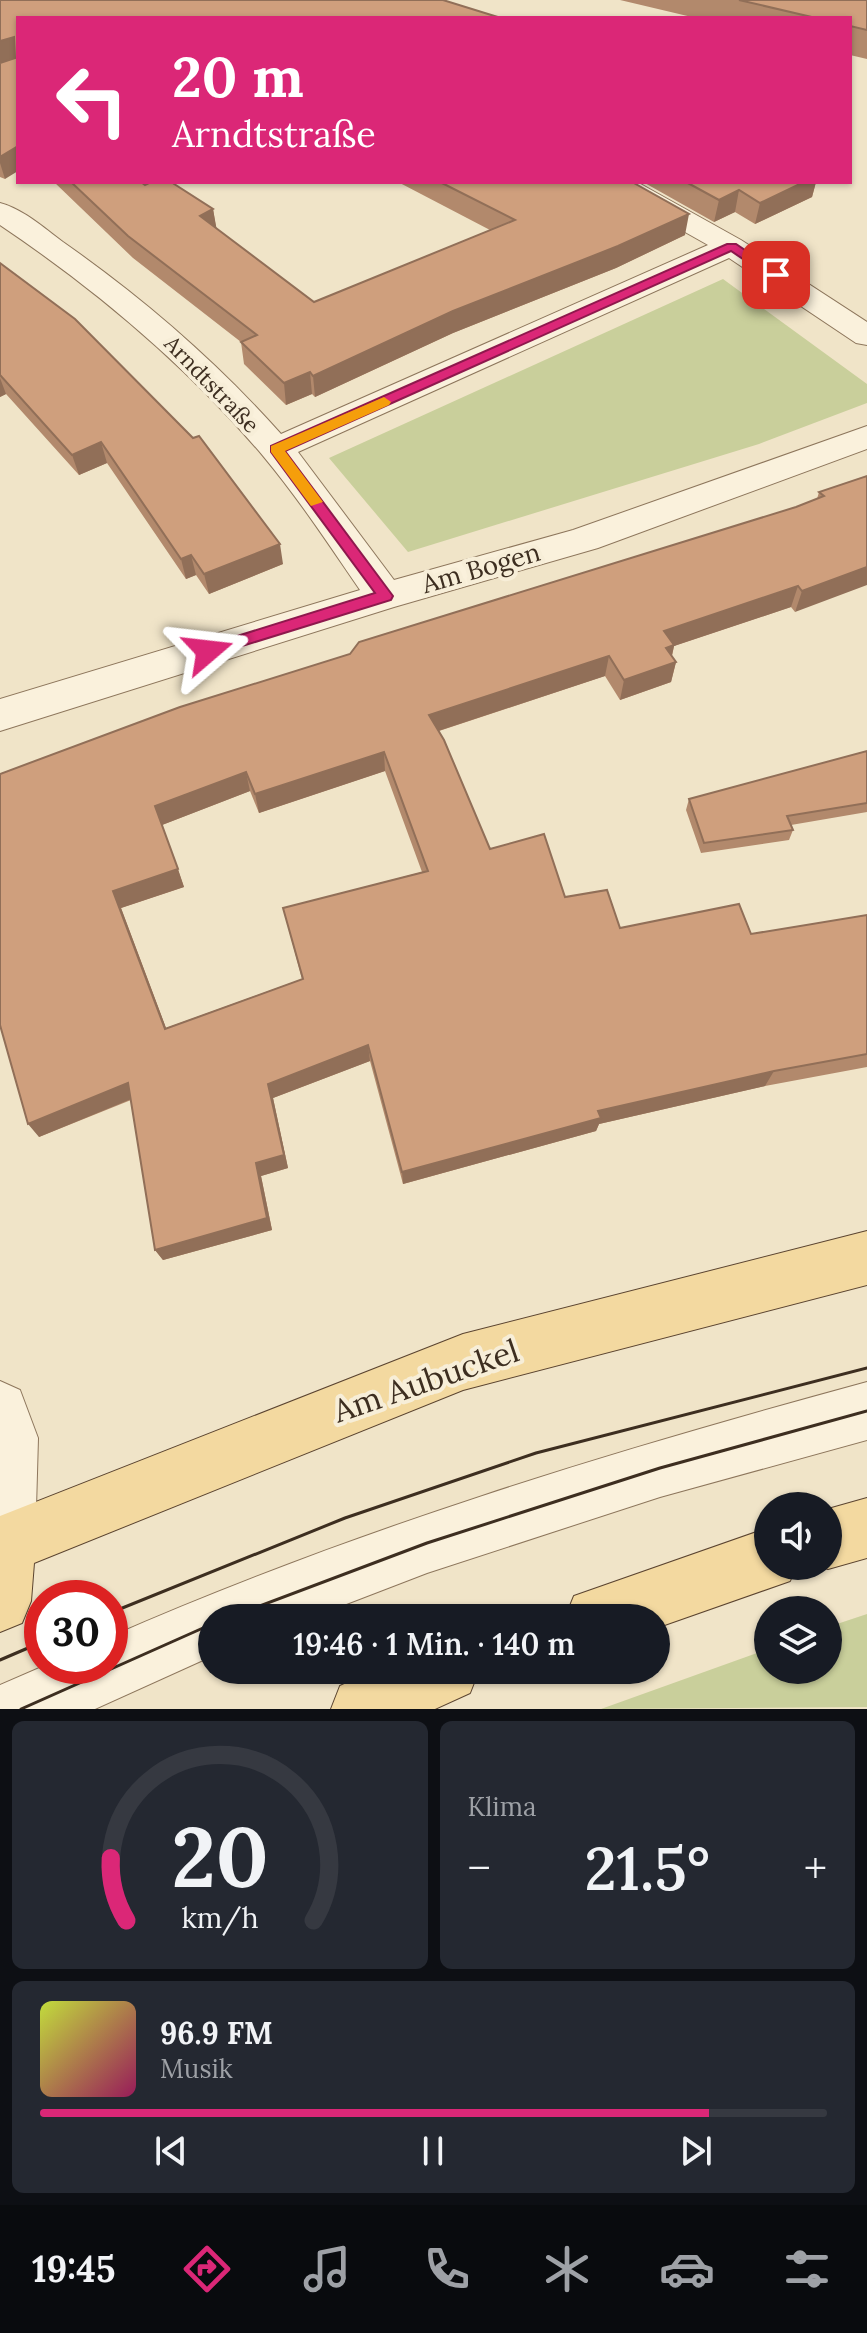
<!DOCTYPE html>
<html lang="de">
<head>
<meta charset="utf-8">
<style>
  :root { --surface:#171b24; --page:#242831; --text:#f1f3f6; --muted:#9ea1a6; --line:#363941; --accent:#db2777 }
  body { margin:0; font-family:Lora,serif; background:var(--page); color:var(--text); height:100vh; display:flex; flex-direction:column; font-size:30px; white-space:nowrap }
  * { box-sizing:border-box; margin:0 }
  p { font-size:26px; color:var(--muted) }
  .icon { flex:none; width:44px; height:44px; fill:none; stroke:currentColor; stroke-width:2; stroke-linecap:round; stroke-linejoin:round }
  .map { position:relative; height:1709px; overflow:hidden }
  .panel { display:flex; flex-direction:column; gap:12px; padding:12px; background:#0d0f14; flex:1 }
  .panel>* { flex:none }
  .guide { position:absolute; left:16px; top:16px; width:836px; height:168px; border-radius:0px; box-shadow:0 2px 6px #0004; background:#db2777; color:#fff; overflow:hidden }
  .fabs { position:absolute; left:754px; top:1492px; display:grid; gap:16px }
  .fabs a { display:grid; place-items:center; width:88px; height:88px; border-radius:50%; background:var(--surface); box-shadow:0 2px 6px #0004; font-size:40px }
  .speed { position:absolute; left:24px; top:1580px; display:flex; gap:16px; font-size:40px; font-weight:700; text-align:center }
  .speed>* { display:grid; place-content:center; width:104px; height:104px; border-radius:50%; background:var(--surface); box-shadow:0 2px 6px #0004; line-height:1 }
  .speed .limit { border:12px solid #d22; background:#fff; color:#111 }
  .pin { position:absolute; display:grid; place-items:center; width:68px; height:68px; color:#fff; margin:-34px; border-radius:16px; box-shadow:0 4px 12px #0006 }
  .me { position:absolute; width:88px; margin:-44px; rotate:73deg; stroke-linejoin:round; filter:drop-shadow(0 0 6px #0008) }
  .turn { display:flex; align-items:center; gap:28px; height:168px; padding:0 24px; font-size:36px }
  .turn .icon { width:104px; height:104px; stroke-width:2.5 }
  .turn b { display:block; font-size:56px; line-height:68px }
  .big { font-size:60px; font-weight:600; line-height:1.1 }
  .panel .tile { flex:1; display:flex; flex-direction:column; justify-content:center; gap:12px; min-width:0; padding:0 28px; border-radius:12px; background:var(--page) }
  .panel .dial { align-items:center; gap:0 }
  .dial svg { height:208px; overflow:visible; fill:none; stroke:var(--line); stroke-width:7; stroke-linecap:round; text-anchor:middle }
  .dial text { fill:var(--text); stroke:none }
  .song { display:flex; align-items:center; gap:24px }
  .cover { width:96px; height:96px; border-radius:12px; background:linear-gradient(135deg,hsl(70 70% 55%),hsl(330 70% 35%)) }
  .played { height:8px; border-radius:4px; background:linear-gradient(90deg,var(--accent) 85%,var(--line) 85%) }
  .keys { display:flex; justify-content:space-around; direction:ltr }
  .heat { display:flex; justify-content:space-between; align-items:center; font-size:44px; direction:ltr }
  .panel .tiles { flex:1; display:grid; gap:12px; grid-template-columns:1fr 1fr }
  .tile:last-child { grid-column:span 2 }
  .trip { position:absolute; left:198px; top:1604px; width:472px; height:80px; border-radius:40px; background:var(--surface); box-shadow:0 2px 6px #0004; font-weight:600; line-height:80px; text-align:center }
  .menu { display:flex; height:128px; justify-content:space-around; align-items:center; background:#090b0e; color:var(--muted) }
  .menu .icon { width:56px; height:56px }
  .menu .selected { color:var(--accent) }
  .menu b { font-size:36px; color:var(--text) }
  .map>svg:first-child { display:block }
  .green { fill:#c9cf9b }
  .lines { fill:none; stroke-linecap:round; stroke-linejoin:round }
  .minor-casing { stroke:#8d765c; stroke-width:2 }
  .major-casing { stroke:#5b4430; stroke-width:2 }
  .minor { fill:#faf1dc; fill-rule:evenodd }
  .major { fill:#f3d9a0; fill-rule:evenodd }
  .tram { stroke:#3d2e20; stroke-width:3 }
  .wall { fill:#b2896c; fill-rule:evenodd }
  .shaded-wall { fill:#916f58 }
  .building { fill:#cf9f7d; stroke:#916f58; stroke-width:2; fill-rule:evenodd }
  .route { fill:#db2777; stroke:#8e194d; stroke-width:2 }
  .slow { fill:#f59e0b }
  .labels { text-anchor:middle; stroke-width:8; stroke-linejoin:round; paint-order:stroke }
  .far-street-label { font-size:22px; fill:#3d2e20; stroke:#f7eed8 }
  .street-label { font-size:26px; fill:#3d2e20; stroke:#f7eed8 }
  .near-street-label { font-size:32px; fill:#3d2e20; stroke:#f7eed8 }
</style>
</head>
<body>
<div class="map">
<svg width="867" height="1709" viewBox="0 0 867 1709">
  <rect width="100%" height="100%" fill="#f0e4c8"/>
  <path class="green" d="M723 279 867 384V403L759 444 408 552 329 458Z
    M867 1614V1707L601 1709 768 1649V1670H828V1627Z"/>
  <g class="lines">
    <g class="minor-casing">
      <path id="minor" d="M603 182H637L741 240 867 322V345L856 343 729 258 298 452 394 580 573 530 867 426V449L598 548 394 607 0 731V699L360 590C329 545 299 499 264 457 188 367 98 291 0 225V203C23 209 44 228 63 242 143 298 216 361 281 434L708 245 607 188Z
        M0 1381 20 1390 38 1438 35 1544 26 1565 5 1574 0 1572Z
        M867 1382V1440L660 1497 427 1573 310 1618H212V1656L95 1709H0V1685L44 1666H110V1637C354 1530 609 1452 867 1382Z"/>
    </g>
    <g class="major-casing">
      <path id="major" d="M867 1231V1285L463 1390 34 1563 31 1601 22 1623 0 1632V1516L463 1334Z
        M867 1498V1558L828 1569 820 1566H828V1509Z
        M768 1528V1566H796L790 1581 656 1628V1618H565L574 1596Z
        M375 1670H479L470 1693 435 1709H331L340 1686Z"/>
    </g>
    <use href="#minor" class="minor"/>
    <use href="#major" class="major"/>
    <path class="tram" d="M110 1613 345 1518 536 1453 867 1368
      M228 1618 427 1543 660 1468 867 1411
      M0 1660 42 1642
      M21 1709 212 1624"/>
  </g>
  <path class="wall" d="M0 0 18 18 5 179 0 177Z
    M620 0H867V59L850 55V18H696Z
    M54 182H141L213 209 216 228 314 302 490 230 398 182H632L685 235 616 268 453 333 315 397 312 394 286 405 244 364 241 342 133 258Z
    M643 182H816L812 197 755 224 735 212 714 222Z
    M0 263 283 564 209 594 196 575 186 579 107 463 79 475 6 394 0 397Z
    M867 476 795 612 791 607 674 646 672 656 676 662 671 682 620 700 605 676 439 731 490 849 565 897 620 928 751 934 867 915V1067L765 1086 599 1124 596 1131 403 1184 370 1061 273 1098 288 1168 261 1176 272 1230 163 1260 155 1250 131 1100 39 1137 0 774 350 654 796 507 817 499 819 492ZM385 771 422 872 283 908 302 979 166 1028 121 908 184 887 162 825 250 791 259 813Z
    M867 751V812L791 825 793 830 789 840 701 853 686 810 689 799Z"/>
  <path class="shaded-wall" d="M14 37 18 58 0 64V41Z
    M18 146V171L5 179 0 163V157Z
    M804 182H816L812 197 755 224 760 203Z
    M739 190 735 212 714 222 719 200Z
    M213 209 217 231 200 216Z
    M689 214 685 235 616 268 453 333 315 397 313 376 453 311Z
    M310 372 312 394 286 405 284 383Z
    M0 378 6 394 0 397Z
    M101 442 107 463 79 475 72 455Z
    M280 544 283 564 209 594 204 574Z
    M191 555 196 575 186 579 181 559Z
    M867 567V585L795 612 802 591Z
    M798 586 791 607 674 646 670 664 676 662 671 682 620 700 624 680 664 631Z
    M609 656 605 676 429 734V715Z
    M384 752 385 771 259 813 255 794Z
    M246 772 250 791 162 825 155 806Z
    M178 869 184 887 121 908 172 1044 165 1029 113 891Z
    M368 1045 370 1061 273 1098 288 1168 261 1176 272 1230 163 1260 155 1250 256 1163 268 1084Z
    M774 1071 765 1086 599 1124 596 1131 403 1184 402 1172 598 1111Z
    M128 1083 136 1097 39 1137 28 1124Z"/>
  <path class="building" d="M0 0H443L501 18H18V146L0 157V63L15 58 14 37 0 41Z
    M739 0H867V30L850 26V18H816Z
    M71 182H141L145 185 151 182H171L213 209 200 216 314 302 515 220 440 182H632L689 214 618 246 453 311 313 376 310 372 284 383 241 342 257 335 128 236Z
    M686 182H804L760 203 739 190 719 200Z
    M0 263 75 319 193 438 199 436 280 544 204 574 191 555 181 559 101 442 72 455 0 375Z
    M867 476V567L802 591 798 586 664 631 674 645 666 648 676 662 624 680 609 656 429 715 444 740 490 849 544 834 565 897 607 890 620 928 739 904 751 934 867 915V1054L774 1071 598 1111 601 1118 402 1172 368 1045 268 1084 284 1155 256 1163 267 1218 155 1250 128 1083 28 1124 0 1025V774L180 707 350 654 359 642 796 507 824 496 819 492ZM384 752 428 871 283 908 303 979 165 1029 113 891 178 869 155 806 246 772 255 794Z
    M867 751V803L787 816 793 830 704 843 689 799Z"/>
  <path class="route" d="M727 244H736L782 275 771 278 731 251 285 451 393 596 391 600 213 655H202V647L375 593 271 452V446Z"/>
  <path class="slow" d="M384 397 391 402 389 405 285 451 323 502 311 506 271 452V446Z"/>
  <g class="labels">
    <g class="far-street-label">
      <text transform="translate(212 384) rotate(46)" y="8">Arndtstraße</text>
    </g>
    <g class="street-label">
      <text transform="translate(481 568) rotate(-16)" y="9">Am Bogen</text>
    </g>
    <g class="near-street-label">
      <text transform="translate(426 1381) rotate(-19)" y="11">Am Aubuckel</text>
    </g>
  </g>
</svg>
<div class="fabs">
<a><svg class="icon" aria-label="sound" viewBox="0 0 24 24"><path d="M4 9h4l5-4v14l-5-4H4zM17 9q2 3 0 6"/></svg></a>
<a><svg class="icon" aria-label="layers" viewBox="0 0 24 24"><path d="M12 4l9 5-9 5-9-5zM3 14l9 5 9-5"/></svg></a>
</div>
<div class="speed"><div class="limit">30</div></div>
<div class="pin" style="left:776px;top:275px;background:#d93025"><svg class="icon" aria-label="arrive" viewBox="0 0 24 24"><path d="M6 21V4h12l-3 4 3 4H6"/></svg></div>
<svg class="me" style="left:208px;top:651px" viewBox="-20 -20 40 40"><path d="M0-17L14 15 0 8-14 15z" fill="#db2777" stroke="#fff" stroke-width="4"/></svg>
<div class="trip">19:46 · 1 Min. · 140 m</div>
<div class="guide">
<div class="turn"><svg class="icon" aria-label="left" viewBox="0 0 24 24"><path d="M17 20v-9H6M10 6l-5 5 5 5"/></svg><div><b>20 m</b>Arndtstraße</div></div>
</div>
</div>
<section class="panel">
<div class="tiles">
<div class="tile dial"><svg viewBox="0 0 100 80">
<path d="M14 69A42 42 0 1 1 86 69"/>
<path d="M14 69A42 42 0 0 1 8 45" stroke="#db2777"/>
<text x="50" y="56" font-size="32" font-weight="700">20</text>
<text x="50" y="72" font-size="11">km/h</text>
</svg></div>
<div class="tile"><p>Klima</p>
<div class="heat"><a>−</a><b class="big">21.5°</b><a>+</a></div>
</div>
<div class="tile">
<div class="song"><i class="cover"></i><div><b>96.9 FM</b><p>Musik</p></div></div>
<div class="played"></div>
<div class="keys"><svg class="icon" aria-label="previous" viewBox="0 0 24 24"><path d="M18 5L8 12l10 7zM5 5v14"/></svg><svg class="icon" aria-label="pause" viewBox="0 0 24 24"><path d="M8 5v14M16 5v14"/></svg><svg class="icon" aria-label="next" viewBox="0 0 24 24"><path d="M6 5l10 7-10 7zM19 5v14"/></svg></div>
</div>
</div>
</section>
<nav class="menu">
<b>19:45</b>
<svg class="icon selected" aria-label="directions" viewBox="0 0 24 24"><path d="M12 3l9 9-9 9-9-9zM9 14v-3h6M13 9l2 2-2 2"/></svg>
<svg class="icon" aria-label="music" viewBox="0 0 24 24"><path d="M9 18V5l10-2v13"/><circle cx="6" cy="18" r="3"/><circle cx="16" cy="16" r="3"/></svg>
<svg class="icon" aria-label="phone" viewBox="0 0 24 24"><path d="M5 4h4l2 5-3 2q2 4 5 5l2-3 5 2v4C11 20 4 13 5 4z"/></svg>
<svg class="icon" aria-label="climate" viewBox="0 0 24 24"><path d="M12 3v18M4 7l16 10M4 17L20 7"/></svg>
<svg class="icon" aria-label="car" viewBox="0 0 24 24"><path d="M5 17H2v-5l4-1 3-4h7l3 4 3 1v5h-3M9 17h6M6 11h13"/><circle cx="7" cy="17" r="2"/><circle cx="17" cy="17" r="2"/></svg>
<svg class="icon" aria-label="filters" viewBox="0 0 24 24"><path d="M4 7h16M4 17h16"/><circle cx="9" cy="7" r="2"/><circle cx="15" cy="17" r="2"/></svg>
</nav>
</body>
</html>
